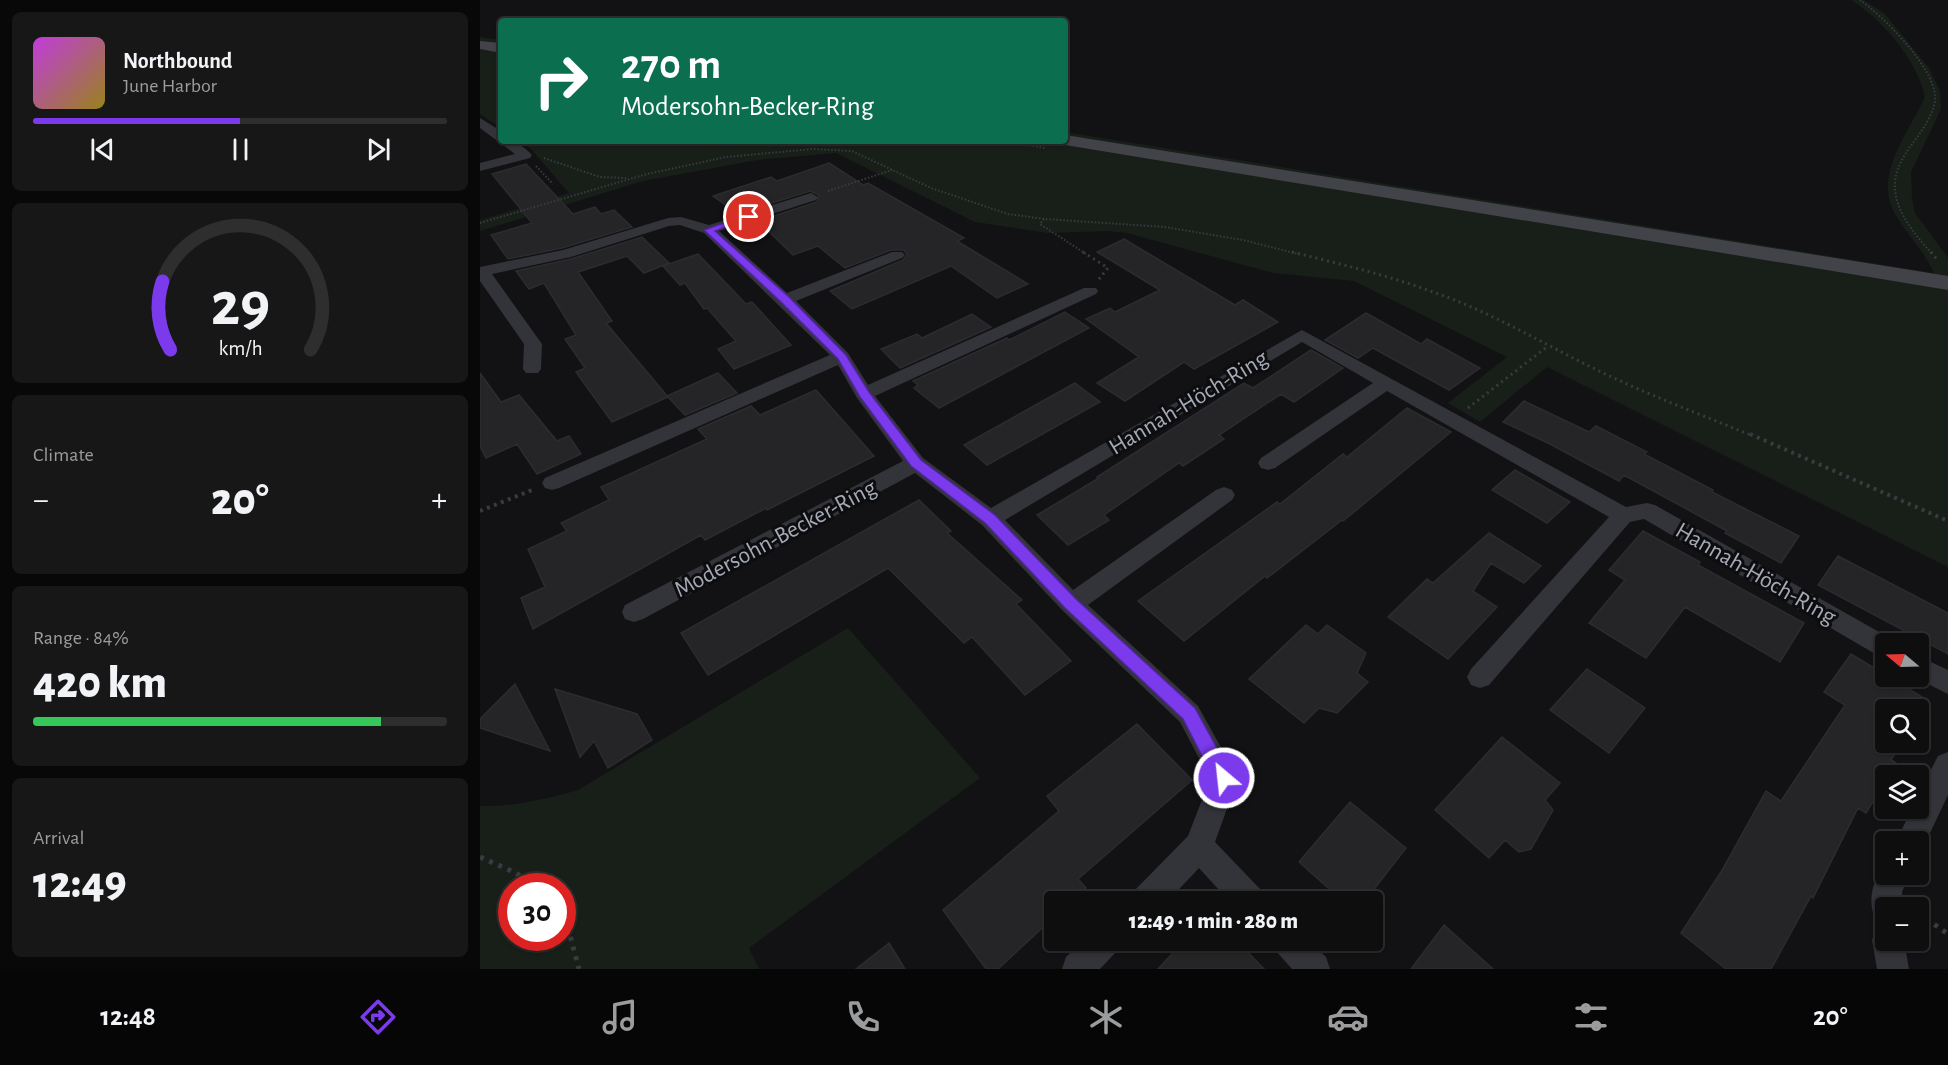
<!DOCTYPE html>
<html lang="en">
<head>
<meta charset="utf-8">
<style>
  :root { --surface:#0e0e0f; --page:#171718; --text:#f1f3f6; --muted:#9b9c9e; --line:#2e2e2f; --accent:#7c3aed }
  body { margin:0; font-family:"Alegreya Sans",sans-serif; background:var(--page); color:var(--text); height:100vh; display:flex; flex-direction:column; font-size:22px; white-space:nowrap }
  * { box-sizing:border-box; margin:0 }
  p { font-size:20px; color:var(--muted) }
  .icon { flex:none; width:33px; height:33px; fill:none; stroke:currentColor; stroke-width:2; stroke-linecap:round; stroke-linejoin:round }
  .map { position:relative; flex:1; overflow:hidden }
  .drawer { display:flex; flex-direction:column; gap:12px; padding:12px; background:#080808; width:480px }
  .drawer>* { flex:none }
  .guide { position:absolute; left:18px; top:18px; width:570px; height:126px; border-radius:6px; box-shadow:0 2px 4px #0004,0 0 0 2px var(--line); background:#0b6e4f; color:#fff; overflow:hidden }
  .needle { width:39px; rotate:289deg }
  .buttons { position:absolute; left:1395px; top:633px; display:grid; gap:12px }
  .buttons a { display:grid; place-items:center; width:54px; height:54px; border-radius:6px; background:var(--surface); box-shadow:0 2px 4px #0004,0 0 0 2px var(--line); font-size:30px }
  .speed { position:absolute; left:18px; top:873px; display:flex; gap:12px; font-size:30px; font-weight:700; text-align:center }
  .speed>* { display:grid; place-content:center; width:78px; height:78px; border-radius:50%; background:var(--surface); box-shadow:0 2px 4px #0004,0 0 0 2px var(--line); line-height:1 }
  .speed .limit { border:9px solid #d22; background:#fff; color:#111 }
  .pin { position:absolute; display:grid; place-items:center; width:51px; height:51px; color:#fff; margin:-26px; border:3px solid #fff; border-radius:50%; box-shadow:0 2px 6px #0007 }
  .me { position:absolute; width:66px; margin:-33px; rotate:332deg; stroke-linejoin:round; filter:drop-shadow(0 0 4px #0008) }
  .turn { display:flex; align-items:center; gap:21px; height:126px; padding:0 24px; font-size:27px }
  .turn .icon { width:78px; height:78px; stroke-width:2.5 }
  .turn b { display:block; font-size:42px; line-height:51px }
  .big { font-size:45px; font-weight:800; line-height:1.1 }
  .drawer .widget { flex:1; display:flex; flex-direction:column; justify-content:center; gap:9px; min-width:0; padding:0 21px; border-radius:9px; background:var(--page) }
  .drawer .dial { align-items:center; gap:0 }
  .dial svg { height:156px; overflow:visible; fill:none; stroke:var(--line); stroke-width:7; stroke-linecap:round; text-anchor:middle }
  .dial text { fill:var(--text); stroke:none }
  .song { display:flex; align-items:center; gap:18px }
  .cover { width:72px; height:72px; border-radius:9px; background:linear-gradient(135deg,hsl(290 70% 55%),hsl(50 70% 35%)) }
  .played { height:6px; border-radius:3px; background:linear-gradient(90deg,var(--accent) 50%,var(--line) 50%) }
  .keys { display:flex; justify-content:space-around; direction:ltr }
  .heat { display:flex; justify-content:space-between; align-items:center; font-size:33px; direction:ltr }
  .charge { height:9px; border-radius:4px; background:linear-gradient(90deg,#34c759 84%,var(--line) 0) }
  .trip { position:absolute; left:564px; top:891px; width:339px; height:60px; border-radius:6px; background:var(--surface); box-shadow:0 2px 4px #0004,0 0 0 2px var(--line); font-weight:800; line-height:60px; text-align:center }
  .dock { display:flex; height:96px; justify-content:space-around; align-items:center; background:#060606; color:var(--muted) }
  .dock .icon { width:42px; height:42px }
  .dock .on { color:var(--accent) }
  .dock b { font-size:27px; color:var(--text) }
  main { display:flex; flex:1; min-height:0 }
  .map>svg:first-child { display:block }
  .green { fill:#181f19; fill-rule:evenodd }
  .building { fill:#252528; stroke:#2c2c30; stroke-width:1.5 }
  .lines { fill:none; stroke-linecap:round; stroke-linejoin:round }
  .path-far3 { stroke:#393b40; stroke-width:2; stroke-dasharray:1.5 2; stroke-linecap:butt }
  .path-far2 { stroke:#393b40; stroke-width:3; stroke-dasharray:2 4; stroke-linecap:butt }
  .path-far1 { stroke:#393b40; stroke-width:4; stroke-dasharray:3 4.5; stroke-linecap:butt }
  .path { stroke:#393b40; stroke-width:5; stroke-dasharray:4 6; stroke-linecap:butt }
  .minor { fill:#333439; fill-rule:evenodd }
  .secondary { fill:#414349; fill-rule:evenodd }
  .route { fill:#7c3aed; stroke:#51269a; stroke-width:1.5 }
  .labels { text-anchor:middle; stroke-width:6; stroke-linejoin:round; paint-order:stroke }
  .street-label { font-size:24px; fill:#a3a9b5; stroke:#0d0d0f }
</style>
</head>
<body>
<main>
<section class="drawer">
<div class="widget">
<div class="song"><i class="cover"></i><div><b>Northbound</b><p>June Harbor</p></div></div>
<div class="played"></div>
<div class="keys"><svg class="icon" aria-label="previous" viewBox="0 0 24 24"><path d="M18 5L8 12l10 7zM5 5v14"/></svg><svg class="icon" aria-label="pause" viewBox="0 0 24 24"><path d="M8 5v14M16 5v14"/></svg><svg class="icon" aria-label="next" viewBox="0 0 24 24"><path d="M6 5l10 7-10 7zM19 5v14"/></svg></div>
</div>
<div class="widget dial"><svg viewBox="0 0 100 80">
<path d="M14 69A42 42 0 1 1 86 69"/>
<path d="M14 69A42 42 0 0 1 10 34" stroke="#7c3aed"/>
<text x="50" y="56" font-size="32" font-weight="700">29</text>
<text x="50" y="72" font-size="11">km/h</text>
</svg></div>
<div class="widget"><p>Climate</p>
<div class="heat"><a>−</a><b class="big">20°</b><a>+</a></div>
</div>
<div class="widget"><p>Range · 84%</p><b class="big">420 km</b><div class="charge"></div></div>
<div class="widget"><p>Arrival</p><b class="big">12:49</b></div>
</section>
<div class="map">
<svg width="1468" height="969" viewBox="0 0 1468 969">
  <rect width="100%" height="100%" fill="#121214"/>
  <path class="green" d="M1371 0H1384L1405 14 1449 68 1460 91 1461 109 1431 172 1432 199 1435 213 1468 258V567L1067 367 1000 422 968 403 1027 357 874 281 793 273 647 233 629 231 568 233 495 222 356 153 277 160 163 181 0 231V220L89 193 50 148 39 141H585V132L1454 273C1444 250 1424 232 1413 210 1395 173 1430 130 1445 97 1437 60 1403 20 1371 0Z
    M0 37 21 40V128L0 114Z
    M368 628 500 778 269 948 279 969H0V806C34 807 65 799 98 790ZM82 886V938H32V886Z"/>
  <path class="building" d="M349 163 383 185 388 183 484 238 477 241 548 284 517 298 471 266 372 309 350 291 423 260 427 255 424 250H411L365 268 338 246 313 255 278 221 337 202 339 195 330 191 267 211 264 208 254 211 233 196 291 177 297 181Z
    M46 164 93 214 115 207 121 214 134 210 152 227 82 248 28 259 11 235 52 223 12 174Z
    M162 237 189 263 164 273 147 256 98 272 132 321 126 323 188 397 132 422 96 372 105 368 85 339 96 335 64 283 49 289 36 271 91 259Z
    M644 239 755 305 763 300 798 322 714 369 704 362 645 401 617 383 659 357 606 319 630 308 635 312 680 290 617 252Z
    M218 254 266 304 272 302 311 345 254 369 238 349 256 341 227 308 224 309 205 283 200 285 183 266Z
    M585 312 609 328 459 408 434 388 438 385 433 381 527 338 529 340Z
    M886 313 941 344 947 339 1000 368 969 390 893 348 878 358 845 340Z
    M492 314 511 327 420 368 401 349 437 334 442 338Z
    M831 350 863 368 814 402 801 394 739 435 744 439 703 466 699 463 624 515 629 520 588 545 557 515 619 478 617 477 764 383 773 388Z
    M0 373 21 402 39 395 77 441 89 436 101 454 57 474 37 444 6 458 0 446Z
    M238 373 257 393 205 415 187 396Z
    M595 383 620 402 507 465 484 445Z
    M336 390 394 456 287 510 286 508 225 540 221 535 53 629 41 598 65 587 48 549 87 531 81 523 129 500 121 487 227 439 218 429 271 406 280 415Z
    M1044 401 1109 432 1116 426 1167 452 1164 454 1233 490 1232 492 1319 536 1301 563 1245 533 1247 531 1144 475 1139 481 1068 443 1023 422Z
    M927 408 971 432 863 521 862 520 787 578 785 576 704 641 658 601 797 502 800 504 863 454 867 457Z
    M1035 470 1090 502 1067 523 1012 490Z
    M439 500 471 531 467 533 542 600 536 604 591 661 545 695 492 637 484 643 408 568 228 675 201 633Z
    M1163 531 1220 562 1218 565 1324 623 1300 662 1205 607 1166 658 1109 623 1145 580 1129 570Z
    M1009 533 1061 566 1044 583 1011 563 993 591 1017 607 968 659 908 617 947 579 953 583Z
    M1358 556 1468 613V654L1338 585Z
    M826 625 838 634 847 625 886 653 877 673 888 682 857 713 839 708 824 723 769 679Z
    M1371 654 1447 700 1438 715V710H1406V742H1422L1411 760 1416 763 1408 776H1406V780L1386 813 1378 808 1333 898 1331 896 1291 969H1246L1201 933 1241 872 1286 791 1301 801 1365 705 1344 692Z
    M1107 669 1165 708 1129 753 1070 710Z
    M35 684 70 751 0 728V719Z
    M75 689 157 714 172 740 128 768 114 741 100 757Z
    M657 724 712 780 598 879 606 888 591 902H574V917L518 969H506L463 910 579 811 567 796Z
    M1022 737 1080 783 1065 800 1073 810 1051 849 1039 852 1025 840 1009 858 955 810Z
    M870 802 926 848 884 902H864L819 862Z
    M964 925 1013 969H931Z
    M705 940H756L784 969H678Z
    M409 943 425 969H376Z"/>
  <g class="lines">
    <path class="path-far3" d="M1380 0C1404 17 1453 66 1455 96 1456 105 1451 114 1447 122 1436 142 1417 158 1415 182 1413 210 1435 234 1452 254
      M525 141 565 148
      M64 158 120 177 146 178
      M56 166 73 184
      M348 191 412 170
      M564 219 560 224 606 254
      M0 223 167 174 246 157 333 149 372 151 451 188 528 214 565 219 685 227 763 240 818 254"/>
    <path class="path-far2" d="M603 252 628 268 619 279
      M812 252C860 264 907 275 953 292 1017 314 1073 350 1134 378 1179 399 1227 417 1273 436
      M1451 252 1458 261
      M988 408 1068 346"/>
    <path class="path-far1" d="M1270 434 1468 521
      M0 511 52 490"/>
    <path class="path" d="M0 857 36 873 55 886
      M1438 913 1468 934
      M82 919 88 928 99 969"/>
    <path class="minor" d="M0 118 21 131V141C34 141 43 145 52 155L50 158 0 171V163L35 154 0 128Z
      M331 193 338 197 336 200 239 231 307 293 412 252H422L425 255 422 258 316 301 368 353 388 385 604 288H616L618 291 616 294 395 396 443 458 511 508 822 330 1146 507 1167 503 1175 505 1415 641 1416 644H1406V658L1397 655 1164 519 1150 522 1009 685 1000 688 991 685 987 677 991 669 1129 517 907 391 795 468 788 470 781 468 778 463 781 458 893 383 822 342 525 520 593 590 736 490 744 487 752 490 755 495 752 500 608 605 718 706 758 778 735 842 782 891 786 902H750L719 868 687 902H650L654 891 708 836 730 779 700 722 583 611 502 525 435 473 163 619 154 622 145 619 142 612 145 605 423 461 377 398 358 365 79 488 72 490 65 488 62 483 65 478 350 355 224 233 200 225 189 226 91 257 12 274 62 344 61 369 58 373H46L43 369 44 344 0 281V267L83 250 188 218 201 217 229 225Z
      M1438 656 1468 670V694L1432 676H1438Z
      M1468 752V795L1441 852 1438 854V842H1416L1432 808H1438V795L1458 756Z
      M1406 863V874H1430L1422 892V908H1406V923L1395 919C1387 899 1393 879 1406 863Z
      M1406 925V940H1424L1429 969H1397L1392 940 1397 929Z
      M603 940H642L637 951 620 969H582L586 957Z
      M791 940H829L846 957 850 969H812L796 951Z"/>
    <path class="secondary" d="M0 41 21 43V53L0 49Z
      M585 135 1468 276V290L579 144 577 141H585Z"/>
  </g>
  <path class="route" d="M266 215 274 217 235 231 309 297 366 355 389 392 441 460 515 515 596 599 715 708 750 772 753 778 750 785 744 787 737 785 703 719 585 608 505 523 431 466 380 397 358 359 301 302 224 230Z"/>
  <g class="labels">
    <g class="street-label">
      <text transform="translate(708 402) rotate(-31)" y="8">Hannah-Höch-Ring</text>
      <text transform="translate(295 538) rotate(-28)" y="8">Modersohn-Becker-Ring</text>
      <text transform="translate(1276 573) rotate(30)" y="8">Hannah-Höch-Ring</text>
    </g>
  </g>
</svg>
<div class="buttons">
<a><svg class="needle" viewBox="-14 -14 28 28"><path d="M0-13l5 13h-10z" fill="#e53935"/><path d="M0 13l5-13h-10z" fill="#9b9c9e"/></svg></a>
<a><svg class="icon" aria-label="search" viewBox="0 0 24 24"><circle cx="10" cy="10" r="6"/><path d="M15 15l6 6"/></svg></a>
<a><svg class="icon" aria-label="layers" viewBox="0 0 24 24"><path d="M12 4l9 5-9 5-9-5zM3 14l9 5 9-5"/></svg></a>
<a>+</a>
<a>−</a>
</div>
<div class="speed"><div class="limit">30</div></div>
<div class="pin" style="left:269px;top:217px;background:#d93025"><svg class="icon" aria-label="arrive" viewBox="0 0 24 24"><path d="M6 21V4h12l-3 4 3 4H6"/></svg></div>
<svg class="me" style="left:744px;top:778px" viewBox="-20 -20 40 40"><circle r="17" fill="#7c3aed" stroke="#fff" stroke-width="3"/><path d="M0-11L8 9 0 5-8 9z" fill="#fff"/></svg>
<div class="trip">12:49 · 1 min · 280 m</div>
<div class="guide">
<div class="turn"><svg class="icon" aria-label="right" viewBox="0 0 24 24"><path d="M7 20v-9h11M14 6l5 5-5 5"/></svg><div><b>270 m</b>Modersohn-Becker-Ring</div></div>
</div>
</div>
</main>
<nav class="dock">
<b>12:48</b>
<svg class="icon on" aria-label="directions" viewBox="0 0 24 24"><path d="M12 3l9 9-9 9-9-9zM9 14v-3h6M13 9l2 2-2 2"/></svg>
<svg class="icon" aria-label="music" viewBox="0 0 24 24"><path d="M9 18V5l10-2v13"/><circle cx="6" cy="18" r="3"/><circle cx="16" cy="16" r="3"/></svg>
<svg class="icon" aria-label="phone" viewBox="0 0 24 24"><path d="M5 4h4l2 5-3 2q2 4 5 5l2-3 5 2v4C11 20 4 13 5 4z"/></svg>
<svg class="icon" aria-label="climate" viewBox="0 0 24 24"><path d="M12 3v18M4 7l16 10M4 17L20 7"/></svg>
<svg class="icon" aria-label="car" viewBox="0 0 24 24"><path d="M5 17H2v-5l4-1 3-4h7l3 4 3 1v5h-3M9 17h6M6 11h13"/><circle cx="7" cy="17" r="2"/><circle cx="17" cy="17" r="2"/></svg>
<svg class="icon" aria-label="filters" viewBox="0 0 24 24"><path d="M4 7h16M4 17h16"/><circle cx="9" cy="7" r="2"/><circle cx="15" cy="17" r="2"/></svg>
<b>20°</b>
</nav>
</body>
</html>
